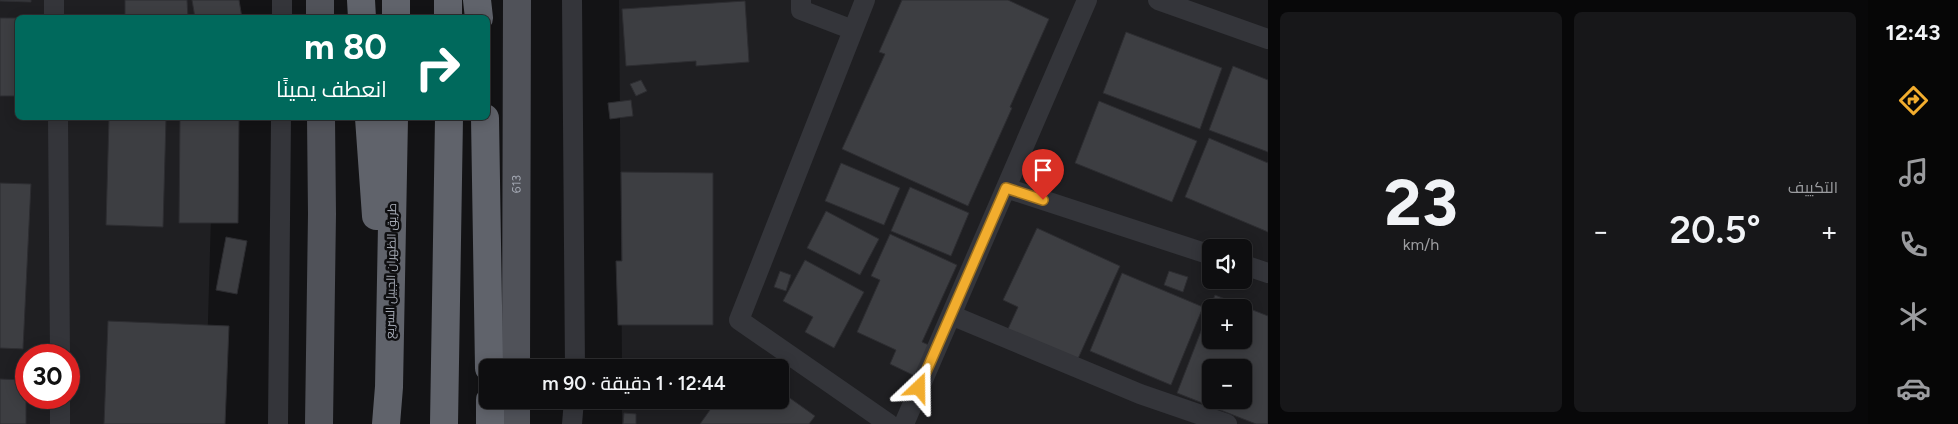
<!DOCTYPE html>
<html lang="ar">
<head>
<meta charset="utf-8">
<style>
  :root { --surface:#0e0e10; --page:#171719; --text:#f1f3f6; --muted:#9b9c9f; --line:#2e2e30; --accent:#f2ad2e }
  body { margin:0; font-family:Figtree,Cairo,sans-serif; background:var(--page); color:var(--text); direction:rtl; height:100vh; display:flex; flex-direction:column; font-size:19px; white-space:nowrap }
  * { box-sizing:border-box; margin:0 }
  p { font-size:16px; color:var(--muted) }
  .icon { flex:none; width:28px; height:28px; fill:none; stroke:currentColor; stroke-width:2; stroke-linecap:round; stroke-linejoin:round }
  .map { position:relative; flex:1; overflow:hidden; direction:ltr }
  .panel { display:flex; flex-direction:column; gap:12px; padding:12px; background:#080809; width:600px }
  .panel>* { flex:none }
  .top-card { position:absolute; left:15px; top:15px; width:475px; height:105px; border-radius:8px; box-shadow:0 2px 12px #0003,0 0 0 1px var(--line); direction:rtl; background:#00695c; color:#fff; overflow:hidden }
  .controls { position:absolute; left:1202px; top:239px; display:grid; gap:10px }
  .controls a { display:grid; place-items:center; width:50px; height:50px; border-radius:8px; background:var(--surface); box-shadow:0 2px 12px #0003,0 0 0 1px var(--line); font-size:25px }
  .speed { position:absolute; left:15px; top:344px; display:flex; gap:10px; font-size:25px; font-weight:700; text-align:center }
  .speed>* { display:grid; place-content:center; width:65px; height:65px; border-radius:50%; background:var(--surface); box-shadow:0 2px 12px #0003,0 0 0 1px var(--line); line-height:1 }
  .speed .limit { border:8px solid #d22; background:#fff; color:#111 }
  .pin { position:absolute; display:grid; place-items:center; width:42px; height:42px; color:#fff; margin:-51px -21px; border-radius:50% 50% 50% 0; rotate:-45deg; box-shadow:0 0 5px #0007 }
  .pin .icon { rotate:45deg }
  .me { position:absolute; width:55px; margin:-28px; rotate:23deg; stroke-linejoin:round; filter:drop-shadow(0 0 4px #0008) }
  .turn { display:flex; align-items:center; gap:18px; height:105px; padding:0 20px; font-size:22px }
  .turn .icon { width:65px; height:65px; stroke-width:2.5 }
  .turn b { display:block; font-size:35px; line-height:42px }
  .big { font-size:38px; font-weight:600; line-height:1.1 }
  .panel .widget { flex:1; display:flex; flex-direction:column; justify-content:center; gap:8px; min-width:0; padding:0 18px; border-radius:8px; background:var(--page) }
  .panel .dial { align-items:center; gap:0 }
  .dial b { font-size:65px; line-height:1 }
  .heat { display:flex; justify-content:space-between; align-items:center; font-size:28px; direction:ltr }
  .panel .tiles { flex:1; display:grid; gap:12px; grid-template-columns:repeat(2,1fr) }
  .trip { position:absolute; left:479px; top:359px; width:310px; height:50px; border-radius:8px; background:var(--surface); box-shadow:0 2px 12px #0003,0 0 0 1px var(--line); font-weight:600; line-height:50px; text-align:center; direction:rtl }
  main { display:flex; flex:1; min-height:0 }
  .tabs { display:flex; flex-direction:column; width:90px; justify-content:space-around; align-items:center; background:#060606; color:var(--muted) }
  .tabs .icon { width:35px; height:35px }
  .tabs .on { color:var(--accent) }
  .tabs b { font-size:22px; color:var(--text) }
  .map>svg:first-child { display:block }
  .built { fill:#1f1f22; fill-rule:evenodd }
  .building { fill:#3d3e42; stroke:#2d2d31; fill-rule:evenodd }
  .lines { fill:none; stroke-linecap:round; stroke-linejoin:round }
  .minor { stroke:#34353a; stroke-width:20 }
  .primary { stroke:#505259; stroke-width:28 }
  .motorway { stroke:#60636b; stroke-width:28 }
  .route-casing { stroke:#9d701e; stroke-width:12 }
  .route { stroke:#f2ad2e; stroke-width:9 }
  .labels { text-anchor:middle; stroke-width:5; stroke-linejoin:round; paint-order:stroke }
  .street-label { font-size:12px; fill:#a5aab5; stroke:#0e0e10 }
</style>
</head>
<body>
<main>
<nav class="tabs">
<b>12:43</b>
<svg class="icon on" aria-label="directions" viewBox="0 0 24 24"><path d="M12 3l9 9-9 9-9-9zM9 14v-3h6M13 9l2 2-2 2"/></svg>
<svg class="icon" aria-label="music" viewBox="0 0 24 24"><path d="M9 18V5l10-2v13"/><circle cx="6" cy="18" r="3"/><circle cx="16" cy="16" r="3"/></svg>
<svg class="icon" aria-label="phone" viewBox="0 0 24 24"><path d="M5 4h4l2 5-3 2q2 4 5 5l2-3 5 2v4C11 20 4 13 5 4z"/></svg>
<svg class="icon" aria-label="climate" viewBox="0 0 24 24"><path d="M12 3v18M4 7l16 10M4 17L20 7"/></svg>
<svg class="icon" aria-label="car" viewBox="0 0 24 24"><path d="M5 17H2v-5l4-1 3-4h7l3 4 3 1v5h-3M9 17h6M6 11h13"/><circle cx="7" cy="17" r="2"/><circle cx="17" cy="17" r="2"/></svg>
</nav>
<section class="panel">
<div class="tiles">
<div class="widget"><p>التكييف</p>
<div class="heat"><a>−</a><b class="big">20.5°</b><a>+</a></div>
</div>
<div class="widget dial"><b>23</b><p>km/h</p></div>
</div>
</section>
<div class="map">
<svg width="1268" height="424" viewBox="0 0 1268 424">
  <rect width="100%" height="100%" fill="#131315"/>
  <path class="built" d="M0 0H202L203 17 18 18V118H207L211 217 205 424H0ZM26 355H69V398H26Z
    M619 0H1268V424H622V400H780V368L622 367ZM1211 248H1244V280H1211ZM1211 308H1244V340H1211ZM1211 368H1244V400H1211Z"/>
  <path class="building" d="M0 0H31V2L0 1Z
    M125 0H187L188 18H125Z
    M192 0H239L242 18H195Z
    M902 0H1008L1049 19 1010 107 1012 108 968 206 842 149 885 54 879 52Z
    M745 1 749 62 696 66V61L626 66 622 9Z
    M0 18H18V96H0Z
    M1126 32 1222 68 1200 129 1103 93Z
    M1233 66 1268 80V152L1209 130Z
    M641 80 647 91 636 96 630 84Z
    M631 100 633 116 610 119 608 103Z
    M1099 101 1197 141 1172 202 1075 163Z
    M109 118H166L163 227 106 225Z
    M180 118H239L238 223H179Z
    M1209 138 1268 163V232L1185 197Z
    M841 163 900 188 884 225 825 201Z
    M621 172 713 173V325H618L616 261H622Z
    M0 183 31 184 23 349 0 348Z
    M910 187 969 213 951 256 891 231Z
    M826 211 879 239 860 275 807 248Z
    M1037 228 1120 266 1076 363 1007 331 1018 307 1003 300Z
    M890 234 957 265 922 342 931 346 917 377 890 364 896 350 857 332 880 280 871 276Z
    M226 237 247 241 237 294 216 290Z
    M805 260 864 292 834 348 805 332 813 317 783 301Z
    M780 271 791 275 786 291 774 287Z
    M1169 271 1188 277 1183 292 1164 285Z
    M1122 273 1203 307 1171 385 1090 351Z
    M1215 295 1268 316V424H1256L1177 393ZM1211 308H1244V340H1211ZM1211 368H1244V400H1211Z
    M108 321 229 326 225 424H104Z
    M0 379 26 380V424H0Z
    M780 391 815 416 809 424H700L717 400H780Z
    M624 413 636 414V424H623Z"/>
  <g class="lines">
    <path class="minor" d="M54 0V18
      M572 0 575 368
      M801 0V10L853 30
      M865 0 739 320 889 424
      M1158 0 1268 39
      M282 18V0
      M58 118 60 355
      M1006 188 1211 255
      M1244 265 1268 273
      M951 315 1140 394 1227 424
      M60 398V424
      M278 424 281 118
      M572 424 574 400
      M904 424 1087 0"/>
    <g class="primary">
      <path d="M320 0V18"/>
      <path id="s1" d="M516 368 517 0"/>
      <path d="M319 424 322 214 321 118"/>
      <path d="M516 424V400"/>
    </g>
    <path class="motorway" d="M361 0 362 18
      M448 0V18
      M477 0 479 18
      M396 18V0
      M369 118 376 216
      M485 118 489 368
      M490 400V424
      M386 424 389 387 394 118
      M444 424 449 118"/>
  </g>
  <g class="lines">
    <g class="route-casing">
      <path id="route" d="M919 388 1006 188 1043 200"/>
    </g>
    <use href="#route" class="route"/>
  </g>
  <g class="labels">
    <g class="street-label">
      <text dy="4" stroke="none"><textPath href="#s1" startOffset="184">613</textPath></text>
      <text transform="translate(391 271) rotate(-89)" y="4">طريق الظهران الجبيل السريع</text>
    </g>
  </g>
</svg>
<div class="controls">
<a><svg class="icon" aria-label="sound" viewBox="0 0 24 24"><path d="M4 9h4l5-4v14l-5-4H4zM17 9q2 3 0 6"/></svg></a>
<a>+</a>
<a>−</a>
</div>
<div class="speed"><div class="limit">30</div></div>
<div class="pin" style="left:1043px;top:200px;background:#d93025"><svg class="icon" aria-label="arrive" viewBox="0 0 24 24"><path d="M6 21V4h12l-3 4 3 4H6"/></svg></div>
<svg class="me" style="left:919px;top:388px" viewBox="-20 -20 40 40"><path d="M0-17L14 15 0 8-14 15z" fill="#f2ad2e" stroke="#fff" stroke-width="4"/></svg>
<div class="trip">12:44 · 1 دقيقة · 90 m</div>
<div class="top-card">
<div class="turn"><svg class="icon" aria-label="right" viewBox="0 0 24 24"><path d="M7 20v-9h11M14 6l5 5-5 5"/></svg><div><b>80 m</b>انعطف يمينًا</div></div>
</div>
</div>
</main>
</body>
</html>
